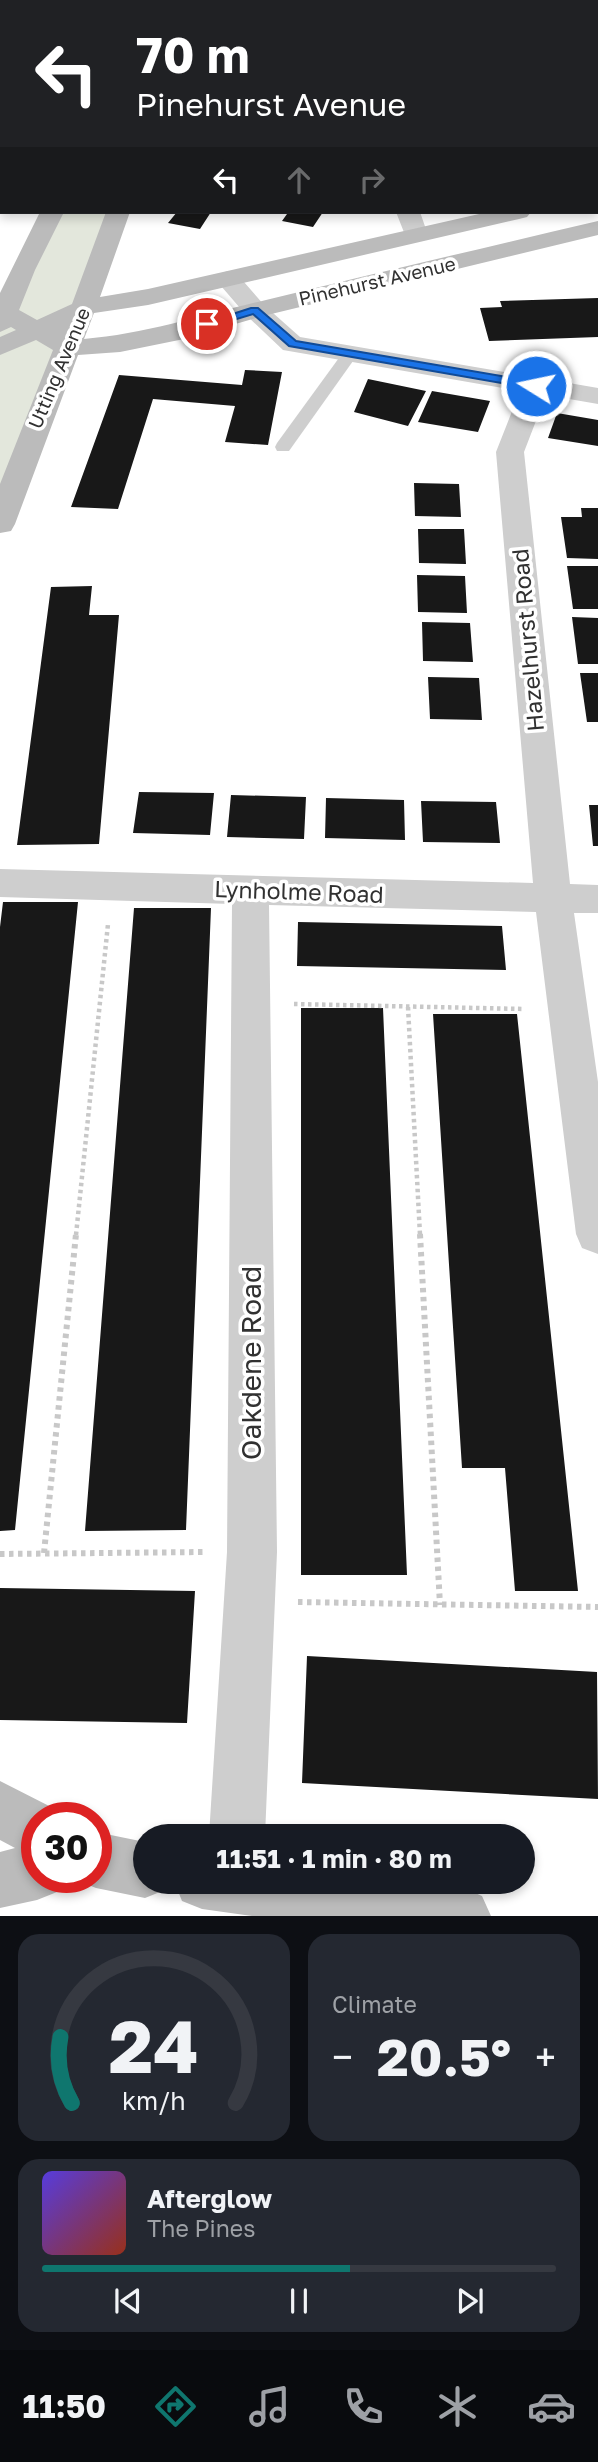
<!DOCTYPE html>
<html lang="en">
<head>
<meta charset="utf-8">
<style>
  :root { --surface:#171b24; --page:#242831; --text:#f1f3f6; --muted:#9ea1a6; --line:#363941; --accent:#0f766e }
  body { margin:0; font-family:"Golos Text",sans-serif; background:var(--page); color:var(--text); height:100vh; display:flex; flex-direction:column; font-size:26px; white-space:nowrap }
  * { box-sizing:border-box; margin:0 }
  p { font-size:23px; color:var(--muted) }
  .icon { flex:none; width:38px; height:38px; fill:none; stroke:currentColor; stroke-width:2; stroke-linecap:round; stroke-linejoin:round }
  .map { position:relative; height:1916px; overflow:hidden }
  .sheet { display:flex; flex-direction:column; gap:18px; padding:18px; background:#0d0f14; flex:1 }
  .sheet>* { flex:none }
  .top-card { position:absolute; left:0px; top:0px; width:598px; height:214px; box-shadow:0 4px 10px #0003; background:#202124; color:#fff; overflow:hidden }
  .speed { position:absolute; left:21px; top:1802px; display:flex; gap:14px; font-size:35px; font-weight:700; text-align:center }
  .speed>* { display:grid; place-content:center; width:91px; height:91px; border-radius:50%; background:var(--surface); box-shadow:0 4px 10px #0003; line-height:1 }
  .speed .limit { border:10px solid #d22; background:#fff; color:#111 }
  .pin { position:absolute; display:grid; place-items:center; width:60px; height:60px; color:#fff; margin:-30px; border:4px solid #fff; border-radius:50%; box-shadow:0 2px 7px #0007 }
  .me { position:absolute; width:77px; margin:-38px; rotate:280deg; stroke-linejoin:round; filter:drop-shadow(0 0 5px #0008) }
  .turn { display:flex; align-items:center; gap:24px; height:147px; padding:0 21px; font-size:32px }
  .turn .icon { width:91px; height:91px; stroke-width:2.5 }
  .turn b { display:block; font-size:49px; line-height:60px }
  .lanes { display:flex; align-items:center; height:66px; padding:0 21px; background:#0003; justify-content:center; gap:35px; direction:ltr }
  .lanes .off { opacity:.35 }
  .big { font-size:52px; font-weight:700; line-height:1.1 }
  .sheet .card { flex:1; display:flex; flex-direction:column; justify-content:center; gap:10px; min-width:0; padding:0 24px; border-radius:21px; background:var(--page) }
  .sheet .dial { align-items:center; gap:0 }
  .dial svg { height:182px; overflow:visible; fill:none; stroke:var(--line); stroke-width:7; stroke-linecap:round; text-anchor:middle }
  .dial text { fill:var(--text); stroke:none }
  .song { display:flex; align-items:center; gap:21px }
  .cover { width:84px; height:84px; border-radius:10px; background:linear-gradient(135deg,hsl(250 70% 55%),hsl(10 70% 35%)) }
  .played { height:7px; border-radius:4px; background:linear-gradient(90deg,var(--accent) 60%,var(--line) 60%) }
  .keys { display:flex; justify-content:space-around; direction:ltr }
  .heat { display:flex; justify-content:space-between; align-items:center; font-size:38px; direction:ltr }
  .sheet .tiles { flex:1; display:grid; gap:18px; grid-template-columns:1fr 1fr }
  .card:last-child { grid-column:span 2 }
  .trip { position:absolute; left:133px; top:1824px; width:402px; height:70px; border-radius:35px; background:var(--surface); box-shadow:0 4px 10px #0003; font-weight:700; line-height:70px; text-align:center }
  .menu { display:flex; height:112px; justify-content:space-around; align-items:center; background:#090b0e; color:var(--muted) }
  .menu .icon { width:49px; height:49px }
  .menu .selected { color:var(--accent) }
  .menu b { font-size:32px; color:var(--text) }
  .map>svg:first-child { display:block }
  .green { fill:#e3e7dc }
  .building { fill:#181818 }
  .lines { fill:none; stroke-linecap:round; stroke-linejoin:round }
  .path-far2 { stroke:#c8c8c8; stroke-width:2.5; stroke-dasharray:2 2; stroke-linecap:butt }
  .path-far1 { stroke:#c8c8c8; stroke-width:4.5; stroke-dasharray:3.5 3.5; stroke-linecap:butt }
  .path { stroke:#c8c8c8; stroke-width:6; stroke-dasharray:4.5 4.5; stroke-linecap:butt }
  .lane { fill:#cecece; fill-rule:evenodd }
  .street { fill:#cecece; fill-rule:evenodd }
  .secondary { fill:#bbb; fill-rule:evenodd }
  .route { fill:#1a73e8; stroke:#114b97; stroke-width:2 }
  .labels { text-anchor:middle; stroke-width:7; stroke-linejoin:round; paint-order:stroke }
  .far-street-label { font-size:19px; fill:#313131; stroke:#fff }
  .street-label { font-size:23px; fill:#313131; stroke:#fff }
  .near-street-label { font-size:28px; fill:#313131; stroke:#fff }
</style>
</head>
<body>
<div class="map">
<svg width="598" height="1916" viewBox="0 0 598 1916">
  <rect width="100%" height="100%" fill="#fff"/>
  <path class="green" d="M52 212H118L86 307 0 524V324Z"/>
  <path class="building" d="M177 212H211L200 229 168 223Z
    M282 212H323L313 227 282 221 287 214Z
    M598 298V337L489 341 480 308 502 307 500 301Z
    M245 370 282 372 268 445 225 442 235 406 153 399 118 509 71 507 119 375 242 385Z
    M368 379 426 391 408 426 354 412Z
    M432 391 490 401 478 432 418 422Z
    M557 413 598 420V446L548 438Z
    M414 483 459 484 461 517 415 516Z
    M581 508H598V559L567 558 561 517H582Z
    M418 529H464L466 564 419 563Z
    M567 566H598V609H573Z
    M417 575 465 576 467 613 418 612Z
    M92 586 89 615H119L99 844 17 845 51 587Z
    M572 617 598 618V664H578Z
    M422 622 470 623 473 662 423 661Z
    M580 673H598V722H587Z
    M428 677 479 678 482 720 430 719Z
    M139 792 214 793 210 835 133 833Z
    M231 795 306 797 304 839 227 837Z
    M326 798 404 800 405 840 325 838Z
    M421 801 496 802 500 843 423 842Z
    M589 805H598V846H593Z
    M3 902H78L15 1530 0 1531V927Z
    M134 908H211L186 1530 85 1531Z
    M298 922 502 926 506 970 297 966Z
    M301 1008H383L407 1575H301Z
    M433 1014H517L578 1591H515L505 1468H462Z
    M0 1588 195 1591 187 1723 0 1720Z
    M307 1656 597 1672 598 1799 302 1783Z"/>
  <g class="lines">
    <path class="path-far2" d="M0 189 2 191"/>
    <path class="path-far1" d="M294 1004 524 1009
      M408 1007 420 1235
      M76 1235 108 924"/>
    <path class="path" d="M420 1234 440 1605
      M44 1553 76 1234
      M0 1554 206 1552
      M298 1602 598 1607"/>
    <path class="lane" d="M350 349 358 354 289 451H277L275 447 277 443 344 351Z"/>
    <path class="street" d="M282 0H302L281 2Z
      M523 0H543L522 2Z
      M0 78H2V91H0Z
      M396 212H420L428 235 425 240 416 242 407 240Z
      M228 271 237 274 264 305 300 337 598 388V404L546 395 524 452 570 884 598 885V913H574L598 1082V1254L582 1248 576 1234 536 912 269 905 277 1552 265 1836H209L227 1552 232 904 0 897V869L533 883 496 452 520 391 283 350 246 315 215 279 219 274Z"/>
    <path class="secondary" d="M137 0H157V2H137Z
      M193 0H213L192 2Z
      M597 187H598V201H597Z
      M40 212H64L35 270 19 310 37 320 72 304 106 212H130L100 297 148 289 488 212H531L527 217 519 219 148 305 94 313 84 339C147 334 205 314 266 300 377 273 487 247 598 221V235L263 316 184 339 120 352 78 355 15 524 11 531 0 533V484L53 350 36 340 0 355V337L16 330 11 327 0 332V293Z
      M0 1781 57 1810 60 1818H37V1878H63L57 1892 37 1900 0 1908V1852L15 1848 0 1840Z
      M96 1832 145 1842V1881H168L165 1890 145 1898 96 1888 76 1880 75 1878H96Z
      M174 1881H416L462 1887 482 1896 491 1916H252L202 1909 182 1901Z"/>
  </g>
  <path class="route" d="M251 308H258L296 341 536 382 542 386 536 389 289 346 253 314 207 328 202 324Z"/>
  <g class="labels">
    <g class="far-street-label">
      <text transform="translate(377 281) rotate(-13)" y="7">Pinehurst Avenue</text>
      <text transform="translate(59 368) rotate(-67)" y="7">Utting Avenue</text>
    </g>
    <g class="street-label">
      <text transform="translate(528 640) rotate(-95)" y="8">Hazelhurst Road</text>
      <text transform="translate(299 892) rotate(2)" y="8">Lynholme Road</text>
    </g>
    <g class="near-street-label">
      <text transform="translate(251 1363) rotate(-90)" y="10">Oakdene Road</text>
    </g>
  </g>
</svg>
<div class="speed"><div class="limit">30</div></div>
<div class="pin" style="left:207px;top:324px;background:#d93025"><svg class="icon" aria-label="arrive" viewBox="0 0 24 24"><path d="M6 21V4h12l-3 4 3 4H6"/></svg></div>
<svg class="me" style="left:536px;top:386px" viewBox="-20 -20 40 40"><circle r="17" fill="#1a73e8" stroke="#fff" stroke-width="3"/><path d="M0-11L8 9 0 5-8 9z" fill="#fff"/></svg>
<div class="trip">11:51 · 1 min · 80 m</div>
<div class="top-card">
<div class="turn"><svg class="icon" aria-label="left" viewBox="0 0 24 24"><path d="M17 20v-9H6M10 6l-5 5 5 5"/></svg><div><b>70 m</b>Pinehurst Avenue</div></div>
<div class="lanes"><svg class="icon" aria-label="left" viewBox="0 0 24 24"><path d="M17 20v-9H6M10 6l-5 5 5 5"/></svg><svg class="icon off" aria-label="ahead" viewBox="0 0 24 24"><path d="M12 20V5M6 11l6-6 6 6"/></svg><svg class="icon off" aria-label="right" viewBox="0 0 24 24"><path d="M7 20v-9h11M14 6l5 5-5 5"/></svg></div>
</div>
</div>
<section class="sheet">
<div class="tiles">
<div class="card dial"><svg viewBox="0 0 100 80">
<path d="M14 69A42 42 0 1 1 86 69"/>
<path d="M14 69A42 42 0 0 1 9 40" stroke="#0f766e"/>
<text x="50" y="56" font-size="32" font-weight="700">24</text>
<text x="50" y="72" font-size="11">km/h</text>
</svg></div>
<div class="card"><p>Climate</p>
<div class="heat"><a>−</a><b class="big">20.5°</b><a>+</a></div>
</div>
<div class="card">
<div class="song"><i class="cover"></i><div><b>Afterglow</b><p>The Pines</p></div></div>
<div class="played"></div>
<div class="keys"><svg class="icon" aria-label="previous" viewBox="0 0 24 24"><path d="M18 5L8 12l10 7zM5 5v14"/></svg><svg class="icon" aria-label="pause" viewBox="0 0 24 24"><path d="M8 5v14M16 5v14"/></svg><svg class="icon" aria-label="next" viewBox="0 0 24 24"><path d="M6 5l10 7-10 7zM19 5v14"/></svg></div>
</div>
</div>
</section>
<nav class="menu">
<b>11:50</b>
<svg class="icon selected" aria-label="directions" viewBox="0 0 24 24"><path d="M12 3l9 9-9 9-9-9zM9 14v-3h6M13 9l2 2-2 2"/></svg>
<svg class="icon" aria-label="music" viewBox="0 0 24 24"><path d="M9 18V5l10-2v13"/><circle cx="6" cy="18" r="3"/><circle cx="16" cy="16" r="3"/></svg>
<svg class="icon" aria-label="phone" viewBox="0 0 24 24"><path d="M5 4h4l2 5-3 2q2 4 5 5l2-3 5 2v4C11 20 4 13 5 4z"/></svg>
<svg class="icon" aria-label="climate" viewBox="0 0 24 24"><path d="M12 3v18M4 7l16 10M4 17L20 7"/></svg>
<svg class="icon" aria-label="car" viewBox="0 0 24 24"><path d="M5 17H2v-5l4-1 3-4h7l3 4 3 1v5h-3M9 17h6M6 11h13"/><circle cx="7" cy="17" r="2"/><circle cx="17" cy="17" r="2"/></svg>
</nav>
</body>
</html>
